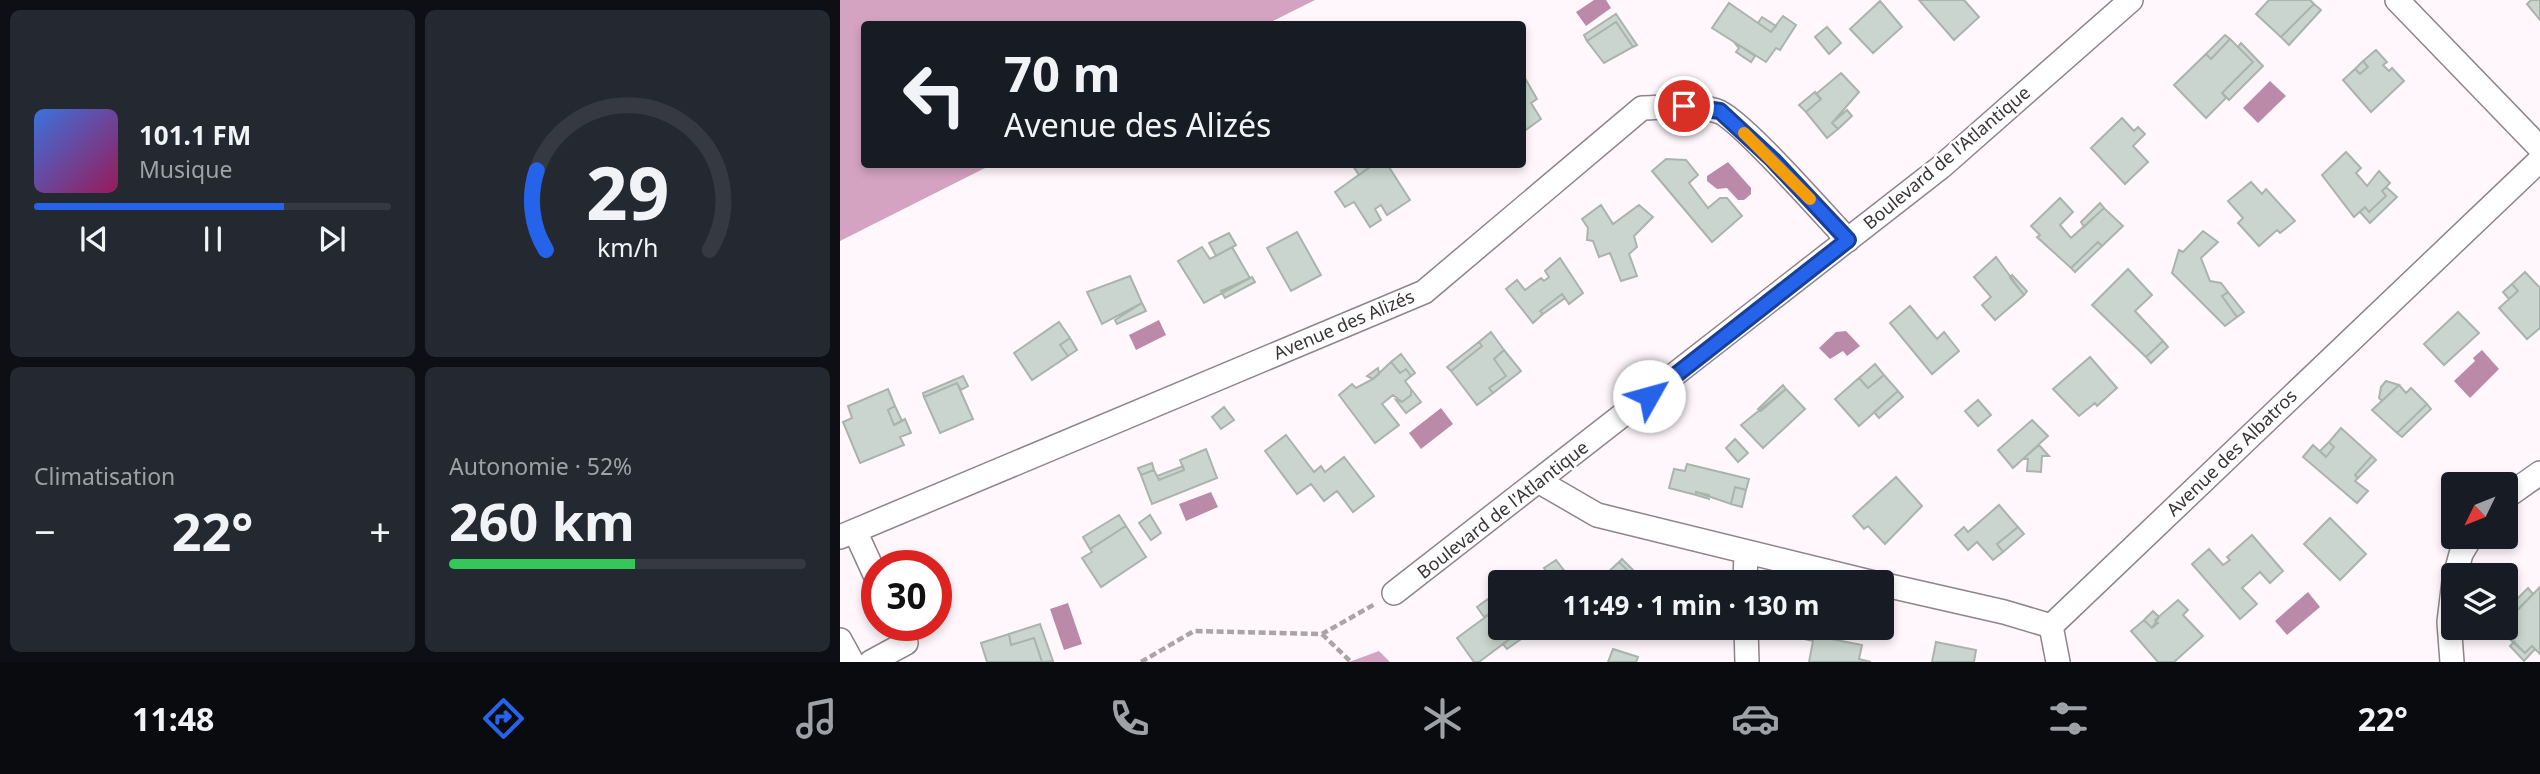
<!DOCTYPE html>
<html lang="fr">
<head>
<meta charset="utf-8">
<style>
  :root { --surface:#171b24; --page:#242831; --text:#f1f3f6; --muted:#9ea1a6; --line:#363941; --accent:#2563eb }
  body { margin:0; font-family:"Noto Sans",sans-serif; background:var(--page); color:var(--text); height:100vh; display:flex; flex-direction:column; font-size:26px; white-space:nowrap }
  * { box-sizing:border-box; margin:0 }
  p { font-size:23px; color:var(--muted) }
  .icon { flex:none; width:38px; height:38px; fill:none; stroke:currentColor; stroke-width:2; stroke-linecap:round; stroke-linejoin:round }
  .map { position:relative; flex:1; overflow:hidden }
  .panel { display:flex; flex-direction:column; gap:10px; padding:10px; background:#0d0f14; width:840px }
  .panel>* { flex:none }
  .hud { position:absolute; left:21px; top:21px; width:665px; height:147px; border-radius:7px; box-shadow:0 4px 10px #0003; background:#171b24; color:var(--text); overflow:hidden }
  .needle { width:46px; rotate:227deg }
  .tools { position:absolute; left:1601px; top:472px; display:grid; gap:14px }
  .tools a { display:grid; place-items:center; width:77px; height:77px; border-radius:7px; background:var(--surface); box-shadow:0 4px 10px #0003; font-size:35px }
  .speed { position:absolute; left:21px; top:550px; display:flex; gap:14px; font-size:35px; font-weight:700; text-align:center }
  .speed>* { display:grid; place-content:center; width:91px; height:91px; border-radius:50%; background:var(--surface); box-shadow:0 4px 10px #0003; line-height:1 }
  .speed .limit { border:10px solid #d22; background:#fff; color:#111 }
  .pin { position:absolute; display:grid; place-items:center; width:60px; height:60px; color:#fff; margin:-30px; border:4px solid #fff; border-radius:50%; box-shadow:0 2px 7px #0007 }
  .me { position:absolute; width:77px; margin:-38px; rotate:52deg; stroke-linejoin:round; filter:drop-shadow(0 0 5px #0008) }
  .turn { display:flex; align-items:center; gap:24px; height:147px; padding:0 28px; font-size:32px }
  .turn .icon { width:91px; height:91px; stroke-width:2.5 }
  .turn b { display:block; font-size:49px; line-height:60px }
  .big { font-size:52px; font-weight:700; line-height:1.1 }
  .panel .widget { flex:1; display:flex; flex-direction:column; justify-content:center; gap:10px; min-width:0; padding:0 24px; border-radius:10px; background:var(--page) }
  .panel .dial { align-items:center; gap:0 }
  .dial svg { height:182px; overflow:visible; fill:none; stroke:var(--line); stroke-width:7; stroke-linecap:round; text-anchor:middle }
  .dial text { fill:var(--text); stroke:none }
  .song { display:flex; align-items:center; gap:21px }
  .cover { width:84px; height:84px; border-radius:10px; background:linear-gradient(135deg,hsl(220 70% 55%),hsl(330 70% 35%)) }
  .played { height:7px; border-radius:4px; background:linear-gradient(90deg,var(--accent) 70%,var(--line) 70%) }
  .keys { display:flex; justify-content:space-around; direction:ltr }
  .heat { display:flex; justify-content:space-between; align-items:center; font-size:38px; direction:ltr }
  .charge { height:10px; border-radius:5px; background:linear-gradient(90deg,#34c759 52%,var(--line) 0) }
  .panel .tiles { flex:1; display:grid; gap:10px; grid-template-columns:repeat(2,1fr) }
  .trip { position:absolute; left:648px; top:570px; width:406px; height:70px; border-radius:7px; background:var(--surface); box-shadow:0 4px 10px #0003; font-weight:700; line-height:70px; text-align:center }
  .menu { display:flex; height:112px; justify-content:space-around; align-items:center; background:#090b0e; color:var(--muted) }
  .menu .icon { width:49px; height:49px }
  .menu .selected { color:var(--accent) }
  .menu b { font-size:32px; color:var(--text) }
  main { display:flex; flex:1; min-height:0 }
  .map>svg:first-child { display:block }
  .forest { fill:#d5a3c2 }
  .water { fill:#ba8aa8 }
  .building { fill:#c9d5ce; stroke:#a9b4ad; stroke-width:2 }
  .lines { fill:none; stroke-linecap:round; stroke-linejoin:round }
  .minor-casing { stroke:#8f848b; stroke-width:26 }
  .path { stroke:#aaa3a7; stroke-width:4.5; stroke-dasharray:7 3.5; stroke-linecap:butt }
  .minor { stroke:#fff; stroke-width:23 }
  .route-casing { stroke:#184099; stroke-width:18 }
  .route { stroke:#2563eb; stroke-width:12 }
  .slow { stroke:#f59e0b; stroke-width:12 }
  .labels { text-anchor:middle; stroke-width:5; stroke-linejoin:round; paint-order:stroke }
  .street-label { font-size:18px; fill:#393437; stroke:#fff }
</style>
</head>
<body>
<main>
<section class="panel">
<div class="tiles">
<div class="widget">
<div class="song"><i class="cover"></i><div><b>101.1 FM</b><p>Musique</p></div></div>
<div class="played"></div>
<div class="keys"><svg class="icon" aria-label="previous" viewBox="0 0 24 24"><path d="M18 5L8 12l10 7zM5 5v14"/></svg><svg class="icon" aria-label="pause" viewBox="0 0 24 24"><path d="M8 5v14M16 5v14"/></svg><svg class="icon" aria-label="next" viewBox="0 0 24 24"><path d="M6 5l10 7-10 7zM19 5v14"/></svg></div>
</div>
<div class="widget dial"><svg viewBox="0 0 100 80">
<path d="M14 69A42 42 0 1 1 86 69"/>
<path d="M14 69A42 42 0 0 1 10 34" stroke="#2563eb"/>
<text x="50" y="56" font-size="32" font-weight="700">29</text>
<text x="50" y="72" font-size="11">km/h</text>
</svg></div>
<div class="widget"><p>Climatisation</p>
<div class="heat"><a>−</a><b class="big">22°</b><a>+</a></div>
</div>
<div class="widget"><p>Autonomie · 52%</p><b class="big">260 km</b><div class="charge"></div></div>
</div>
</section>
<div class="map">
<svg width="1700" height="662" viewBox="0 0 1700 662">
  <rect width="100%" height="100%" fill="#fff7fc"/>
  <path class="forest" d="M0 0H475L427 24H24V164L151 165 0 241Z
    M539 651 550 662H509Z"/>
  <path class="water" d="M754 0H766L771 8 746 26 736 12Z
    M1430 81 1446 96 1418 123 1403 108Z
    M888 162 911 188V194L904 200H898L887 188 877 189 867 181V176Z
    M319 320 326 335 296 350 289 335Z
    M1006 331 1020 346 1007 356 1003 351 990 359 979 348 996 332Z
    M1642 350 1659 369 1630 398 1614 381 1635 361 1633 358Z
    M601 408 613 424 581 449 569 433Z
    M371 492 378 507 346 521 339 504Z
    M1468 592 1480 607 1447 635 1435 621Z
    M228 603 242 644 224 650 210 609Z"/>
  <path class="building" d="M1079 0H1124L1139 17 1114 40Z
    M1429 0H1470L1474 4 1441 37 1416 14Z
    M1691 0H1700V20L1687 4Z
    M1040 1 1062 27 1033 53 1010 29Z
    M889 3 931 32 943 16 956 25 940 50 936 48 926 62 872 28Z
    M1474 4 1481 10 1449 45 1441 37Z
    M776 14 797 45 793 47 776 22 747 41 744 35Z
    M922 17 936 26 931 32 918 23Z
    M776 22 793 47 764 63 747 41Z
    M987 27 1001 43 989 54 975 37Z
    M1385 35 1390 39 1371 59 1366 54Z
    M1390 39 1413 62 1382 93 1386 98 1366 118 1334 85 1366 54 1371 59Z
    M894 42 915 56 911 62 896 52 899 48Z
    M1401 43 1423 66 1389 100 1382 93 1413 62 1398 47Z
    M1536 50 1547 62 1543 65 1549 71 1552 68 1564 81 1531 112 1503 80 1515 69 1520 74 1528 67 1523 61Z
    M1523 61 1528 67 1520 74 1515 69Z
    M682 73 697 99 691 103 701 119 683 132Z
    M1001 73 1019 92 992 123 998 129 987 138 966 112 981 99 976 94Z
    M975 92 981 99 966 112 959 105Z
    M1007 110 1012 116 998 129 992 123Z
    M1282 118 1294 131 1298 127 1305 134 1293 146 1308 162 1285 184 1251 148Z
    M1506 152 1521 168 1516 173 1527 186 1539 171 1550 183 1542 191 1546 196 1529 212 1525 207 1514 217 1482 175Z
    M826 159 846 160 858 175 849 183 868 208 880 198H887L902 216 872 242 812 171Z
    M528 164 530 167 519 175 513 166Z
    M534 164H547L570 200 547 215 541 205 535 209 541 220 530 227 514 202 505 207 495 192Z
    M1411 182 1422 194 1426 189 1455 221 1440 233 1437 230 1419 246 1398 223 1403 218 1388 201Z
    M1546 187 1557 197 1530 223 1520 212 1525 207 1529 212 1546 196 1542 191Z
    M1220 198 1233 212 1220 225 1231 238 1264 208 1283 226 1262 246 1258 242 1231 268 1197 237 1200 235 1191 226Z
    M1260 203 1264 208 1244 227 1241 222Z
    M761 205 773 224 799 205 813 217 794 236 797 247 789 254 797 276 781 281 770 253 759 257 753 241 747 240 748 228 742 219Z
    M1363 231 1378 242 1361 258 1370 281 1381 283 1388 292 1382 296 1397 317 1385 326 1332 273 1339 250 1343 252Z
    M457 232 481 275 451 291 427 248Z
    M389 233 396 245 376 256 369 243Z
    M1258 242 1262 246 1235 272 1231 268Z
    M362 247 370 259 392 247 410 278 364 303 338 261Z
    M1156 257 1184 295 1155 320 1142 305 1151 297 1134 277Z
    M720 258 743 293 729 304 722 294 700 311 703 314 693 323 666 289 677 280 685 290 701 278 704 281 709 277 705 271Z
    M1288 269 1312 295 1295 311 1323 341 1306 357 1252 305Z
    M1685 272 1700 288V328L1687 339 1659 308 1678 291 1672 284Z
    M1172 275 1187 291 1184 295 1170 278Z
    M290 276 302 303 262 324 247 292Z
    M412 277 415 282 385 298 381 291Z
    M1672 284 1678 291 1669 299 1663 292Z
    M1388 292 1404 312 1397 317 1382 296Z
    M722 294 725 298 703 314 700 311Z
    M302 303 306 311 277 324 275 320Z
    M1070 306 1097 339 1104 332 1119 351 1092 374 1050 323Z
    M1618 312 1639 333 1604 365 1584 344Z
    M219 322 230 338 220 345 228 356 192 380 174 353Z
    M651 332 664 350 654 359 666 376 649 388 653 393 637 405 611 371 642 346 639 342Z
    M230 338 237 350 228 356 220 345Z
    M1323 341 1328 347 1311 363 1306 357Z
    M639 342 642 346 611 371 607 367Z
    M664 350 681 371 653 393 649 388 666 376 654 359Z
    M561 354 575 373 571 376 566 369 560 373 551 362Z
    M1250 357 1277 388 1257 406 1255 403 1239 416 1213 389Z
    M551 362 560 373 566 369 571 376 565 381 571 389V395L562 402 553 395 542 404 559 425 535 443 499 395 512 384 516 388 533 379Z
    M1035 364 1044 375 1028 388 1019 378Z
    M538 368 539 374 533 379 527 376Z
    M1044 375 1058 391 1019 426 995 399 1019 378 1028 388Z
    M123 376 128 386 121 390 117 383 84 397 83 393Z
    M1546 381 1559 385 1542 401 1539 398 1541 387Z
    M117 383 133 419 100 433 84 397Z
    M943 385 946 389 921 411 918 409Z
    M1559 385 1566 393 1571 388 1587 404 1557 433 1532 410Z
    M48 389 55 406 48 410 54 425 65 419 71 433 60 437 64 445 20 463 3 422 12 418 8 406Z
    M571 389 581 402 566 413 556 400 562 402 571 395Z
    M946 389 965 409 923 448 901 425Z
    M1058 391 1063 397 1039 418 1034 412Z
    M1138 400 1151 415 1138 426 1125 411Z
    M1587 404 1591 409 1562 437 1557 433Z
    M55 406 62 421 54 425 48 410Z
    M384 407 394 420 381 429 372 417Z
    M1192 420 1208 436 1173 468 1158 450Z
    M1501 428 1532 456 1515 475 1518 478 1515 481 1528 491 1517 503 1463 457 1473 445 1486 457 1494 447 1489 442Z
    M446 435 474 472 481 466 485 472 504 457 534 496 513 512 497 491 484 501 471 484 457 494 425 451Z
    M895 439 908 453 898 462 886 448Z
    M1489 442 1494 447 1486 457 1480 451Z
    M1199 445 1209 456H1202L1201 472 1187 471 1188 459 1184 458Z
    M366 449 377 478 312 504 301 475 314 470 319 480 344 470 340 460Z
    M1532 456 1536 460 1515 481 1518 478 1515 475Z
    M312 463 314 470 301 475 298 468Z
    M847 464 909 479 906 490 895 487 891 504 856 492V495L829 488 834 469 845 471Z
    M343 466 344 470 319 480 317 476Z
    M1056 477 1082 506 1045 544 1028 526 1024 529 1013 516Z
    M895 487 906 490 902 507 891 504Z
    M856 492 869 495V499L856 495Z
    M1159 505 1178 527 1157 544 1163 552 1153 560 1137 542 1128 550 1115 535 1124 527 1128 532Z
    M279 515 286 526 250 549 243 537Z
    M310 515 321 533 311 540 299 523Z
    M1490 518 1526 554 1500 580 1464 544Z
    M286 526 306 557 261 587 242 558 252 552 250 549Z
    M1178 527 1184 534 1163 552 1157 544Z
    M1412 535 1443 571 1430 583 1420 572 1402 588 1417 604 1400 619 1352 564 1369 549 1383 565 1390 560 1387 557Z
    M782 559 796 573 793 576 779 562Z
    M716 560 730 578 729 583H715L704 568Z
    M779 562 793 576 796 573 813 583H769L763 577Z
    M1700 587V654L1692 646 1685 653 1664 634 1672 626 1667 621Z
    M1688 588 1693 594 1677 610 1672 604Z
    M659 591 660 628H670L675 635 639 662H634L617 638 655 610 648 599Z
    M648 599 655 610 644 617 637 607Z
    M1338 600 1348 610 1343 615 1363 636 1334 662H1318L1291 631 1304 620 1312 628 1318 623 1315 620Z
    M1313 611 1319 617 1312 628 1304 620Z
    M200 624 213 661 202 662 194 638 171 645 169 634Z
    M670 628H678L684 637 667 649 663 644 675 635Z
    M954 628H994L991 639 1022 645 1019 659 1031 662H969L973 641 952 636Z
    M994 628 999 629 997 639H991Z
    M169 634 171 645 194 638 202 662H147L141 643Z
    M1096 642 1136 650 1134 662H1092Z
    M1674 642 1685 653 1692 646 1695 649 1684 661 1670 646Z
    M773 649 798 657 796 662H768Z"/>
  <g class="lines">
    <g class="minor-casing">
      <path id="minor" d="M1557 0 1700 148
        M700 482 757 515 1034 583
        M1666 497 1700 473
        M15 531 37 579
        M0 537 584 292 802 108C827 107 854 104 877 111 899 117 987 218 1008 240
        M1615 576 1621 554 1631 537
        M905 583 906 553
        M1041 584 1164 612 1211 626 1700 160
        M554 593 1101 167 1291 0
        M1211 626 1218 662
        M906 628 907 662
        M0 640 12 662
        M31 662 66 643 58 625
        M1612 662 1609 622 1614 581"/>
    </g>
    <path class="path" d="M482 634 511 662
      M301 662 354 631 482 634 535 604"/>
    <use href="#minor" class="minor"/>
  </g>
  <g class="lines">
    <g class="route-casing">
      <path id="route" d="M809 396 1008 240 933 160 880 111 844 106"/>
    </g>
    <use href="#route" class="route"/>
    <path class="slow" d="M904 133 970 199"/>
  </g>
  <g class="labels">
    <g class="street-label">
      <text transform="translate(1107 158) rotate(-40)" y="6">Boulevard de l'Atlantique</text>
      <text transform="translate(504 325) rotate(-23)" y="6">Avenue des Alizés</text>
      <text transform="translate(1392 453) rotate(-44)" y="6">Avenue des Albatros</text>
      <text transform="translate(663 510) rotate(-38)" y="6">Boulevard de l'Atlantique</text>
    </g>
  </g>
</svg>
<div class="tools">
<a><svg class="needle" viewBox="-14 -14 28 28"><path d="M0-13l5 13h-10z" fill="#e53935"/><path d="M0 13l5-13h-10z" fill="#9ea1a6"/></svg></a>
<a><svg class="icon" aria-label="layers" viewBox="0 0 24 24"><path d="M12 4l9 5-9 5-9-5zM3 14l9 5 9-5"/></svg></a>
</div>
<div class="speed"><div class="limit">30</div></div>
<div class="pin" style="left:844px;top:106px;background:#d93025"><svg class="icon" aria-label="arrive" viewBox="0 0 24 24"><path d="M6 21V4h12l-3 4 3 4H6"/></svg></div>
<svg class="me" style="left:809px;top:396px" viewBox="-20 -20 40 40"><circle r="19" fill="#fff"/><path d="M0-13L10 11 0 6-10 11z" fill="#2563eb"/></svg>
<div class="trip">11:49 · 1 min · 130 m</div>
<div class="hud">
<div class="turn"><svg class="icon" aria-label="left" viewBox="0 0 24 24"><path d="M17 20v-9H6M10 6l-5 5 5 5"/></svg><div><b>70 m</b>Avenue des Alizés</div></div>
</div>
</div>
</main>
<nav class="menu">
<b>11:48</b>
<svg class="icon selected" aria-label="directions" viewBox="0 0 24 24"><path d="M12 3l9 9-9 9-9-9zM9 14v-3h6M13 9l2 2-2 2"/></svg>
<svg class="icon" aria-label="music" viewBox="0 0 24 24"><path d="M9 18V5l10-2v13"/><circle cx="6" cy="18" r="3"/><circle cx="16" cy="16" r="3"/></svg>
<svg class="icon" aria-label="phone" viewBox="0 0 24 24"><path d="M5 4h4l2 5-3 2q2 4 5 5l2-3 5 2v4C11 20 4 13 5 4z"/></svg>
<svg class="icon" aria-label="climate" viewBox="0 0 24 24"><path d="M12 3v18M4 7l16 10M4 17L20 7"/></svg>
<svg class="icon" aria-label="car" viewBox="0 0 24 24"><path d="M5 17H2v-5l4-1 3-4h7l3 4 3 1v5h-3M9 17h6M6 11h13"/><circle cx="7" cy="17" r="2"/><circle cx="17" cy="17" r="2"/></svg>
<svg class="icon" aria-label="filters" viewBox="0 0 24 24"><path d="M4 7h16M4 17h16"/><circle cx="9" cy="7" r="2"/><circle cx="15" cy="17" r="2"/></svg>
<b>22°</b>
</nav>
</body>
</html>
